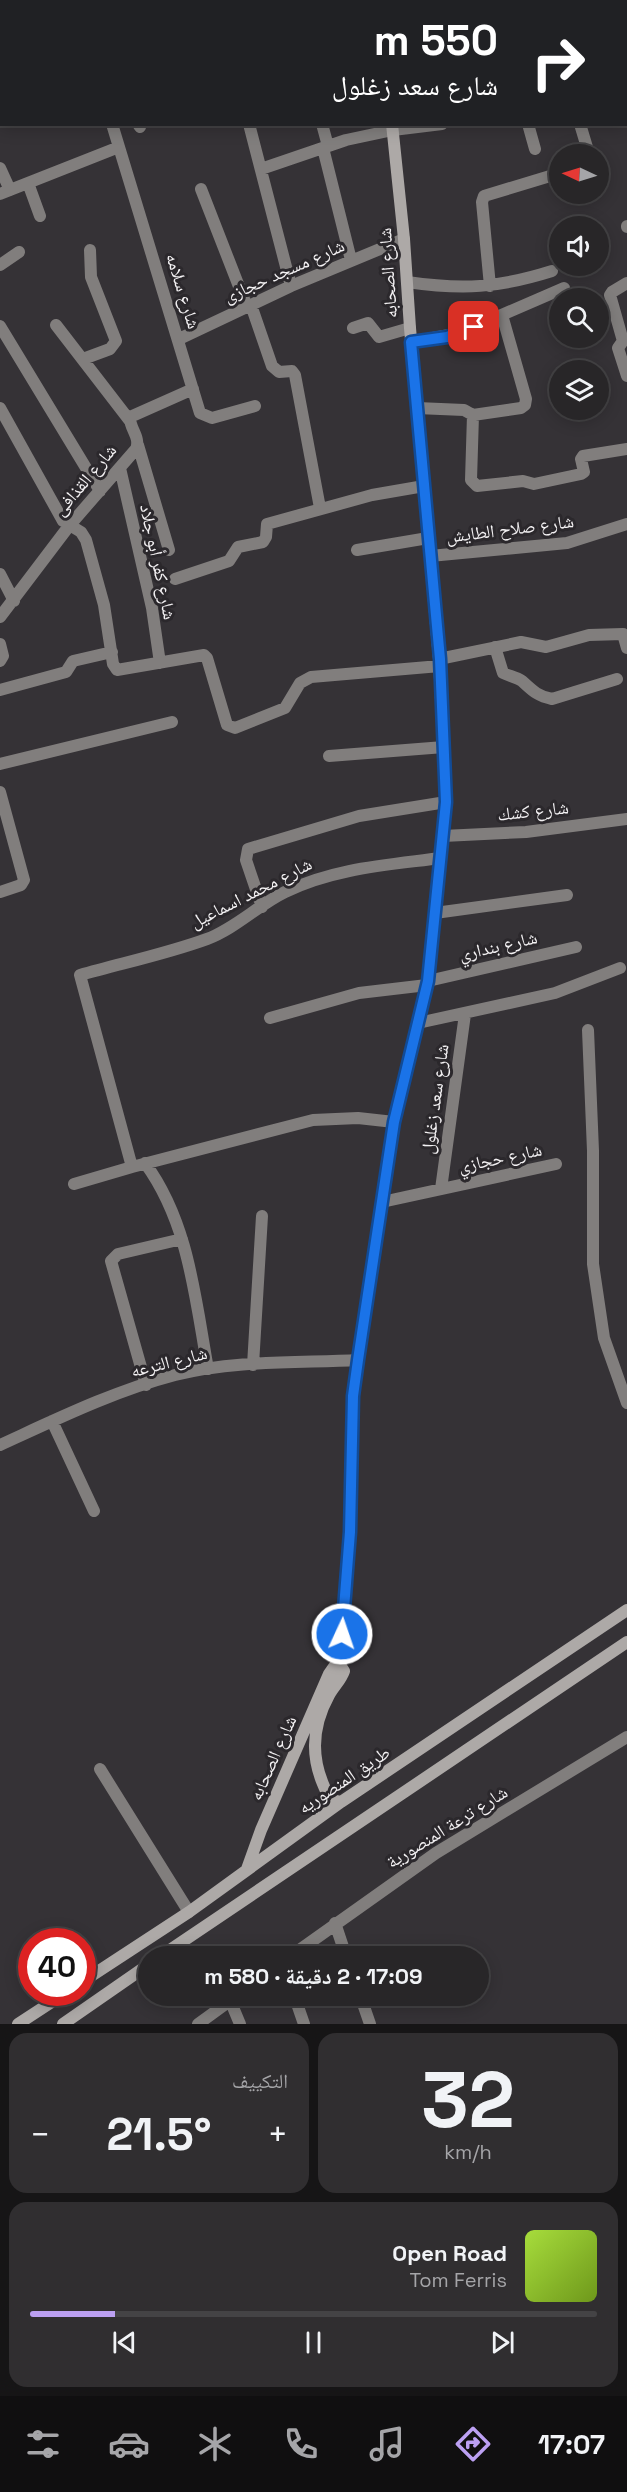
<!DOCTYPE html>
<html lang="ar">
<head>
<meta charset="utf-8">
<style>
  :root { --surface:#282628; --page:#302e30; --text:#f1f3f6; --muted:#a5a5a8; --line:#444345; --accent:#bca0f2 }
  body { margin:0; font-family:"Space Grotesk","Noto Naskh Arabic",sans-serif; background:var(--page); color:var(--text); direction:rtl; height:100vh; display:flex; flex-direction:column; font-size:22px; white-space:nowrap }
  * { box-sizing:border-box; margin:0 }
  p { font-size:20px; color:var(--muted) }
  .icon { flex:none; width:33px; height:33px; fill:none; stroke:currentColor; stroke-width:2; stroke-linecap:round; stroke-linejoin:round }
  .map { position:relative; height:2024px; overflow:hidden; direction:ltr }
  .side { display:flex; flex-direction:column; gap:9px; padding:9px; background:#161516; flex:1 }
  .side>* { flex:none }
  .guide { position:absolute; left:0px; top:0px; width:627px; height:126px; box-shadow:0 3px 15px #0003,0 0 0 2px var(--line); direction:rtl; background:#202124; color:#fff; overflow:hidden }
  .needle { width:39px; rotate:274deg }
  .buttons { position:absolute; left:549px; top:144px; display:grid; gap:12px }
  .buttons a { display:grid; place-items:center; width:60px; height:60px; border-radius:50%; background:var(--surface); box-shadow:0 3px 15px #0003,0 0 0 2px var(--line); font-size:30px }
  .speed { position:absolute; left:18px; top:1928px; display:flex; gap:12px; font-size:30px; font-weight:700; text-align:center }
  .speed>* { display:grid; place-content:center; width:78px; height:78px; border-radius:50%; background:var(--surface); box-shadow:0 3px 15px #0003,0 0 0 2px var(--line); line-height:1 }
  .speed .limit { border:9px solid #d22; background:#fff; color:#111 }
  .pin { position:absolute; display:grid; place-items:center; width:51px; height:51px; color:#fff; margin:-26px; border-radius:12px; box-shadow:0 3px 9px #0006 }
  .me { position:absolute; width:66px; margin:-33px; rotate:3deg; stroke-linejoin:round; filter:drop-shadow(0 0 4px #0008) }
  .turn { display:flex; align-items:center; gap:21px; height:126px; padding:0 30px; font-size:27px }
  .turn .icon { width:78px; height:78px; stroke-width:2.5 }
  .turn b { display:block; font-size:42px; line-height:51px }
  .big { font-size:45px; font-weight:700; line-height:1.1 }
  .side .widget { flex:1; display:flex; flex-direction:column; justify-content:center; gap:9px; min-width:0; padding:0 21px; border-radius:18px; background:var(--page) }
  .side .dial { align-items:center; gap:0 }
  .dial b { font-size:78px; line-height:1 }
  .song { display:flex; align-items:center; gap:18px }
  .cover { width:72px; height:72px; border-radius:9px; background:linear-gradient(135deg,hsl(80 70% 55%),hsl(80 70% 35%)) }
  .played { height:6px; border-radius:3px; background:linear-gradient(90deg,var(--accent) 15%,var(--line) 15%) }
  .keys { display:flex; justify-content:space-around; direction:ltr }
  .heat { display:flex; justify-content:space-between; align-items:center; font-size:33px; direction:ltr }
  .side .tiles { flex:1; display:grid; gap:9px; grid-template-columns:1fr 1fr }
  .widget:last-child { grid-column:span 2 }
  .trip { position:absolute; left:138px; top:1946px; width:351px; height:60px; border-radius:30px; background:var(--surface); box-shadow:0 3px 15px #0003,0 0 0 2px var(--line); font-weight:700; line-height:60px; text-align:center; direction:rtl }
  .dock { display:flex; height:96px; justify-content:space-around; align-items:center; background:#100f10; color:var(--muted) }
  .dock .icon { width:42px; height:42px }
  .dock .current { color:var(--accent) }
  .dock b { font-size:27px; color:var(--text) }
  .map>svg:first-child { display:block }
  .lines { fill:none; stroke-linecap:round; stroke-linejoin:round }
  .street { stroke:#817e7d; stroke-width:12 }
  .secondary { stroke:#ada9a7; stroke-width:12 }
  .route-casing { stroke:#114b97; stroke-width:15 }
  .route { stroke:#1a73e8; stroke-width:10 }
  .labels { text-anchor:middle; stroke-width:6; stroke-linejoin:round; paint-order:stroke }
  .street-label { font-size:18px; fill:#f3f1f3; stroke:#2b282c }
</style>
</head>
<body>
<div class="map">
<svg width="627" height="2024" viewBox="0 0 627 2024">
  <rect width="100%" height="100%" fill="#353236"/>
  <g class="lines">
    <path class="street" d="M154 0 155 2
      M216 0V2
      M433 0 434 2
      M63 2 66 0
      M0 35H2
      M626 67 627 66
      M0 103 2 102
      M626 106 627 111
      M112 124 200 413 212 418 255 406
      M138 124 140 127
      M249 124 291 286
      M322 124 328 146
      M528 124 535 149
      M580 124 589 154
      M323 148 351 260
      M0 168 10 190
      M261 169 346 140 393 130 442 124
      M28 183 40 216
      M201 189 247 307
      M0 194 119 147
      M627 226V227
      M0 265 19 252
      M407 282C463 290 498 288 552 271
      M627 283 612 292 610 295 623 341 618 348 627 376
      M490 286 482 202 484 196 560 173
      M251 305 272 366 279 372 292 371 295 375 320 508
      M56 325 130 421
      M0 326 100 491
      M353 328 368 323 379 337 410 328
      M179 339 291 286 404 239
      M411 342 460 333 564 288
      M83 359 110 349 116 341 91 277 90 250
      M0 408 63 521 81 532 86 540 104 605 113 664 117 670 204 655 207 658 227 725 235 728 285 708 300 683 311 677 440 666
      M417 408 464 410 473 415 521 408 525 405 526 399 502 315
      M473 415 471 480 477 486 523 481 534 484 581 474 584 472 581 459 583 456 627 449
      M138 445 169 550
      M120 468 152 608 160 663
      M357 550 428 538
      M430 556 567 543 627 524
      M0 574 14 601
      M175 579 229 561 238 547 263 542 266 537 267 524 372 495 424 486
      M0 617 69 526 136 449C141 437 129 428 130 417L193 389
      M0 644 3 656 0 661
      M495 647 503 673C509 676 516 677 522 681 532 690 537 696 552 699L617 679
      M439 659 521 642 546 647 589 635 623 634 627 648
      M0 690 66 672 73 661 112 652
      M329 756 444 747
      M0 764 172 722
      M0 792 24 880 21 885 0 892
      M443 836 526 832 627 819
      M262 907 246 860 248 849 359 816 446 802
      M435 913 567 895
      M428 981 576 947
      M270 1018 359 993 427 985
      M418 1023 555 993 620 968
      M588 1030 593 1151V1264L604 1338 627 1403
      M145 1163C189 1223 195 1298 208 1369
      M132 1167 80 975C122 963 166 954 207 939 236 928 258 905 285 892 334 868 388 865 441 858
      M74 1184 132 1167 313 1120 358 1118 394 1122
      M441 1189 465 1014
      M382 1202 556 1164
      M253 1365 262 1216
      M146 1385 111 1261 118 1254 182 1239
      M52 1421 94 1511
      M0 1445C57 1419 114 1391 175 1375 234 1360 298 1363 358 1360
      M100 1769 189 1912
      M335 1923 346 1956
      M291 1956 436 1853 627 1737
      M294 1995 304 2024
      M360 1995 370 2024
      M230 2000 240 2024
      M198 2024 238 1995"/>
    <path class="secondary" d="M362 0 363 2
      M336 1664 340 1665 344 1671C341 1680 334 1686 329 1695 313 1724 310 1753 323 1784 327 1794 330 1801 341 1802
      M247 1869 261 1830 329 1674 336 1664 342 1634 350 1532 353 1396 358 1360 394 1122 428 981 446 802 439 659 410 328 404 239 392 124
      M161 1956 627 1642
      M82 1982 189 1912 341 1802 627 1610
      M18 2024 67 1992
      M63 2024 148 1965"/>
  </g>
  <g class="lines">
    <g class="route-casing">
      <path id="route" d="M342 1634 350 1532 353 1396 358 1360 394 1122 428 981 446 802 440 659 411 342 447 337 474 327"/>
    </g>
    <use href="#route" class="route"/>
  </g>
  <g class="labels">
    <g class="street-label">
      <text transform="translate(284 271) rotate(-24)" y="6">شارع مسجد حجازى</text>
      <text transform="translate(388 273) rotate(-94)" y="6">شارع الصحابه</text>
      <text transform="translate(183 291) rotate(73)" y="6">شارع سلامه</text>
      <text transform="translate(85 480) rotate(-50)" y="6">شارع القذافى</text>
      <text transform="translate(510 529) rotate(-7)" y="6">شارع صلاح الطايش</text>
      <text transform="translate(158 562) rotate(78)" y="6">شارع كفر أبو جلاد</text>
      <text transform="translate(533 811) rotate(-6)" y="6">شارع كشك</text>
      <text transform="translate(251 893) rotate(-27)" y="6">شارع محمد اسماعيل</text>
      <text transform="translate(498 946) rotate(-13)" y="6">شارع بنداري</text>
      <text transform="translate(435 1099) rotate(-82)" y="6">شارع سعد زغلول</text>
      <text transform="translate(500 1158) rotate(-12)" y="6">شارع حجازي</text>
      <text transform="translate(169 1362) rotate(-14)" y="6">شارع الترعه</text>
      <text transform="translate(273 1758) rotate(-66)" y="6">شارع الصحابه</text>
      <text transform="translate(344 1780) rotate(-34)" y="6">طريق المنصوريه</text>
      <text transform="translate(447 1827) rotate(-32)" y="6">شارع ترعة المنصورية</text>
    </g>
  </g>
</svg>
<div class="buttons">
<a><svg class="needle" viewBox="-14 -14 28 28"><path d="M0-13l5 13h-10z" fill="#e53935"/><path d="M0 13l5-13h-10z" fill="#a5a5a8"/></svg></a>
<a><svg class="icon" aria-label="sound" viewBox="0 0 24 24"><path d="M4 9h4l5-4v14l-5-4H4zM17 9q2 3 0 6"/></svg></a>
<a><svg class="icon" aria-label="search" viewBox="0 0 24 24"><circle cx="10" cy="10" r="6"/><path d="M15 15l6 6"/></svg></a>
<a><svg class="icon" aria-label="layers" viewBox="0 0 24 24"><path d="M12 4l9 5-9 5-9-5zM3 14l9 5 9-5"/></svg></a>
</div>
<div class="speed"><div class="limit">40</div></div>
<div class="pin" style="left:474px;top:327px;background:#d93025"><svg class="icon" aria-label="arrive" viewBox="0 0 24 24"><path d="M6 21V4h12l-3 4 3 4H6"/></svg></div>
<svg class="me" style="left:342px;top:1634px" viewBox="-20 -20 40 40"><circle r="17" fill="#1a73e8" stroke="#fff" stroke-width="3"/><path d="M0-11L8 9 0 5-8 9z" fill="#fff"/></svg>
<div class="trip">17:09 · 2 دقيقة · 580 m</div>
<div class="guide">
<div class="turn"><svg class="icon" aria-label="right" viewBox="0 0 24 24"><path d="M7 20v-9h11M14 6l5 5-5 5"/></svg><div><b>550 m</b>شارع سعد زغلول</div></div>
</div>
</div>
<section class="side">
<div class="tiles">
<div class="widget dial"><b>32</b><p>km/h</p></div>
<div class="widget"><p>التكييف</p>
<div class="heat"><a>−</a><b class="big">21.5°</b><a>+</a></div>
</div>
<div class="widget">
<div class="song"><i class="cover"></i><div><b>Open Road</b><p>Tom Ferris</p></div></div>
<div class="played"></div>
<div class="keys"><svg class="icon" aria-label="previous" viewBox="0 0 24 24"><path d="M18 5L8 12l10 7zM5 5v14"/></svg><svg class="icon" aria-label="pause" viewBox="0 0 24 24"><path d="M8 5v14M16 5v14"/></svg><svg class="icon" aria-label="next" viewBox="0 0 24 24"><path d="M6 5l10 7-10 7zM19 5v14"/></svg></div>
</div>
</div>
</section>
<nav class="dock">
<b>17:07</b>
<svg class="icon current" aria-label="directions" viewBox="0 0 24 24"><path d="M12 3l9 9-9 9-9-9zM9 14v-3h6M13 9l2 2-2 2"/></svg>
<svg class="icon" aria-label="music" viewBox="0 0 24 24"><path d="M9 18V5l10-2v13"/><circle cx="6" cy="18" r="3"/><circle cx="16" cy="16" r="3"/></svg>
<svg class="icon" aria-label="phone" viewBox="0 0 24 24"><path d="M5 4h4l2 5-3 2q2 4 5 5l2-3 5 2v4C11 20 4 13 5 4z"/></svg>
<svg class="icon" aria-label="climate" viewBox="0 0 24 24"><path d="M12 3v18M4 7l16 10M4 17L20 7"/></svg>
<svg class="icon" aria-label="car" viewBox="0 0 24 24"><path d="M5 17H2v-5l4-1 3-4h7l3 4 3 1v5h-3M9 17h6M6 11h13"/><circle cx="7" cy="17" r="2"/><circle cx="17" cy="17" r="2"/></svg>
<svg class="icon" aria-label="filters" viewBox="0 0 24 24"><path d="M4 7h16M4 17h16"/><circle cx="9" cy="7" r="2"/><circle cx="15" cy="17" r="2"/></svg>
</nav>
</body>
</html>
